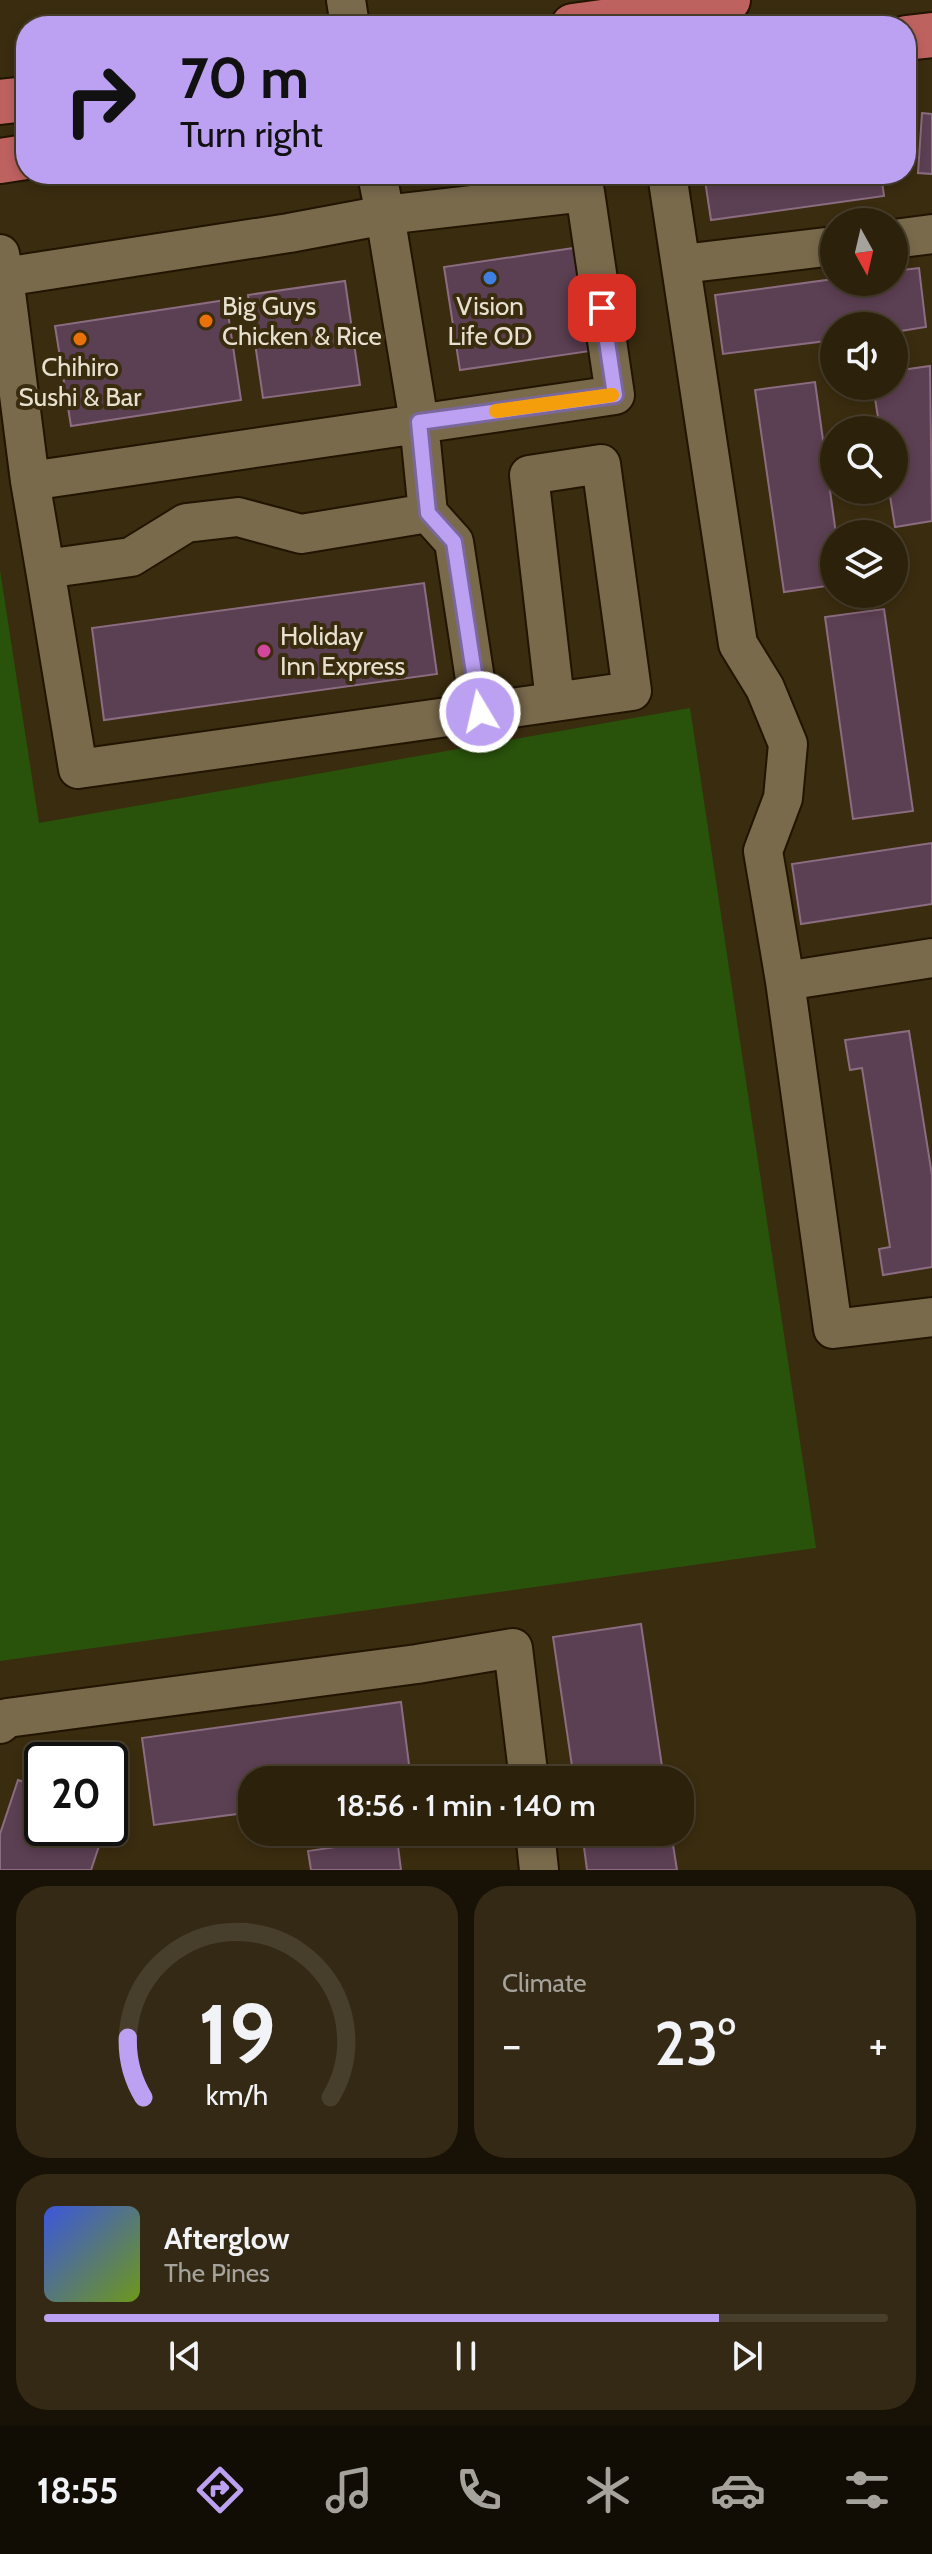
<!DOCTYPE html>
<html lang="en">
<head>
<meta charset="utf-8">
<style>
  :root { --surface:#2c210b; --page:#342914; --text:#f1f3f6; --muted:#a6a39d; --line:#483e2c; --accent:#bca0f2 }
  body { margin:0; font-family:Cabin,sans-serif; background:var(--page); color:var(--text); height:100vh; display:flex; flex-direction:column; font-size:30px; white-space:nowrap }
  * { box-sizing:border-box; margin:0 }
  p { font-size:26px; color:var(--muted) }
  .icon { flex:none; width:44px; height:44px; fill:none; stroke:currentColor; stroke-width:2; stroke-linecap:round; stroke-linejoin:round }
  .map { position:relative; height:1870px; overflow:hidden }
  .details { display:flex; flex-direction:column; gap:16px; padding:16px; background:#181206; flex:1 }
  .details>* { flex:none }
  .guide { position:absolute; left:16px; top:16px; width:900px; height:168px; border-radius:32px; box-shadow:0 4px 12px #0003,0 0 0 2px var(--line); background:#bca0f2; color:#111; overflow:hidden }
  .needle { width:52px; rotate:172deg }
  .controls { position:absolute; left:820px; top:208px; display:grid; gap:16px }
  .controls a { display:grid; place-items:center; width:88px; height:88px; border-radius:50%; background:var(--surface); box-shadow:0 4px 12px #0003,0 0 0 2px var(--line); font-size:40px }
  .speed { position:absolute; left:24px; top:1742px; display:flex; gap:16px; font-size:40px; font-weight:700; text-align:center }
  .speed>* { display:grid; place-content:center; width:104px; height:104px; border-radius:50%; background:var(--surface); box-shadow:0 4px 12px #0003,0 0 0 2px var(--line); line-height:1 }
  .speed .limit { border:4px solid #111; border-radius:12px; background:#fff; color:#111 }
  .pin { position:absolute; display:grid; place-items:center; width:68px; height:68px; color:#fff; margin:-34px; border-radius:16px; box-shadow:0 4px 12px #0006 }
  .me { position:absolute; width:88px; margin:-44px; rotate:351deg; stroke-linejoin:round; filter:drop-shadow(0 0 6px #0008) }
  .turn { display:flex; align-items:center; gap:28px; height:168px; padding:0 32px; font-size:36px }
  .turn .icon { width:104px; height:104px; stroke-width:2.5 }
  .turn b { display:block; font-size:56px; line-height:68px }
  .big { font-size:60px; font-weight:600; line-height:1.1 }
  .details .widget { flex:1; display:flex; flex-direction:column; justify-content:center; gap:12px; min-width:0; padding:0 28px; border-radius:32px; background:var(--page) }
  .details .dial { align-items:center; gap:0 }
  .dial svg { height:208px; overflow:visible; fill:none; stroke:var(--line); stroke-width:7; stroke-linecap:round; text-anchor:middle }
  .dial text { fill:var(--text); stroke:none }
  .song { display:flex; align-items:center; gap:24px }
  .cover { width:96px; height:96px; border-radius:12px; background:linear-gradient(135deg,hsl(230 70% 55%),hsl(80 70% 35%)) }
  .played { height:8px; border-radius:4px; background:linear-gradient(90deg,var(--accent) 80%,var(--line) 80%) }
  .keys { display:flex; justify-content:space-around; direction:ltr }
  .heat { display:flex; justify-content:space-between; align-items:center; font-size:44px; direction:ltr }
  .details .tiles { flex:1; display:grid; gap:16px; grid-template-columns:1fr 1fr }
  .widget:last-child { grid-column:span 2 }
  .trip { position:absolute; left:238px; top:1766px; width:456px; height:80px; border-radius:32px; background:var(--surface); box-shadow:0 4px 12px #0003,0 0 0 2px var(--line); font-weight:600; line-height:80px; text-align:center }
  .tabs { display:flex; height:128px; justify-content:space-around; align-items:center; background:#120d04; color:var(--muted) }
  .tabs .icon { width:56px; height:56px }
  .tabs .on { color:var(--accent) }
  .tabs b { font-size:36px; color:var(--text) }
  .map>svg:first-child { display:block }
  .green { fill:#29530b }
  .building { fill:#5b3f52; stroke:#8b6c80; stroke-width:2 }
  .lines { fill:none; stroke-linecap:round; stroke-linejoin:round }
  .minor-casing { stroke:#211400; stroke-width:42 }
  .major-casing { stroke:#211400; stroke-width:48 }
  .minor { stroke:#796a4c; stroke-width:38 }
  .major { stroke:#be6260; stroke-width:44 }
  .route-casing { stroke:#7a689d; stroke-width:20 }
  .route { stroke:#bca0f2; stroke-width:14 }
  .slow { stroke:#f59e0b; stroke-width:14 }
  .shop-dot { fill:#3f7fe0; stroke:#3a2c0f; stroke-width:3 }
  .food-dot { fill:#e8710a; stroke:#3a2c0f; stroke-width:3 }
  .hotel-dot { fill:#d1479c; stroke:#3a2c0f; stroke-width:3 }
  .labels { text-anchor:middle; stroke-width:8; stroke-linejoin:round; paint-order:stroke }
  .poi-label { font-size:26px; fill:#e9e1d0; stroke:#3a2c0f; text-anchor:start }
</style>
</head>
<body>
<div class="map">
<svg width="932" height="1870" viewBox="0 0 932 1870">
  <rect width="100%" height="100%" fill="#3a2c0f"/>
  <path class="green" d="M0 570 39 823 690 708 816 1548 0 1661Z"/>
  <path class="building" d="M922 113 932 114V174L918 173Z
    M704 174H881L884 196 711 220Z
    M574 248 590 351 460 370 444 267Z
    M919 268 926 327 894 332V326H834V340L723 354 715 295 834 279V282H894V271Z
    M345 281 360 385 263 398 248 295Z
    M226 300 241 400 71 426 55 326Z
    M930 366 932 521 895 527 889 490H894V430H880L873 386H894V371Z
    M815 382 836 534H834V585L784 592 755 390Z
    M424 583 437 674 104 720 92 628Z
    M884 609 913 811 853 819 825 617Z
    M932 843V904L801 924 792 864Z
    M909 1031 932 1175V1267L883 1275 879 1249 890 1247 862 1068 850 1070 845 1040Z
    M641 1624 664 1780H574L553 1637Z
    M401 1702 411 1780H252V1812L154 1825 142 1738Z
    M18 1780 42 1788V1828H105L91 1870H0V1834Z
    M582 1832H671L677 1870H587Z
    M397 1838 401 1870H311L308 1851Z"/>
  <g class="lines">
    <g class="minor-casing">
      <path id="minor" d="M346 0 350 26
        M667 174 738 644 765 688 788 744 783 798 763 851 785 981 833 1329 932 1317
        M894 239 932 234
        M0 254 4 277 289 233 385 215 377 174
        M682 264 834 246
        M4 277 30 481 615 395 585 192 385 215 419 422 428 513 301 534 238 517 186 523 131 557 45 569 78 769 632 691 601 464 529 475 555 701
        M30 481 45 569
        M428 513 454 542 480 712
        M785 981 932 958
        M0 1724 7 1718 417 1664 513 1648 529 1780
        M535 1832 539 1870"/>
    </g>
    <g class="major-casing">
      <path id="major" d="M573 26 669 13 728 0
        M906 38 932 35
        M0 102 26 99
        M0 161 26 157"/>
    </g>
    <use href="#minor" class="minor"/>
    <use href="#major" class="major"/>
  </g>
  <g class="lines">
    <g class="route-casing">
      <path id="route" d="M480 712 454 542 428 513 419 422 615 395 602 308"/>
    </g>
    <use href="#route" class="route"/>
    <path class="slow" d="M496 411 612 395"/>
  </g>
  <circle class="shop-dot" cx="490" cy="278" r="8"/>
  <g class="food-dot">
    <circle cx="206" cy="321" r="8"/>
    <circle cx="80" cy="339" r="8"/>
  </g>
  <circle class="hotel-dot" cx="264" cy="651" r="8"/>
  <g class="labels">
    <g class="poi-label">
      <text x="222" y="315">Big Guys<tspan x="222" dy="30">Chicken &amp; Rice</tspan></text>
      <text x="490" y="315" text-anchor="middle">Vision<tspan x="490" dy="30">Life OD</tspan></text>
      <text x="80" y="376" text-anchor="middle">Chihiro<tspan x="80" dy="30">Sushi &amp; Bar</tspan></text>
      <text x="280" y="645">Holiday<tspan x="280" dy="30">Inn Express</tspan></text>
    </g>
  </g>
</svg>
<div class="controls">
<a><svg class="needle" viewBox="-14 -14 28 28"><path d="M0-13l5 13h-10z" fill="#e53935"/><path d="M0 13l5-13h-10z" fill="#a6a39d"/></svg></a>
<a><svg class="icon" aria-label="sound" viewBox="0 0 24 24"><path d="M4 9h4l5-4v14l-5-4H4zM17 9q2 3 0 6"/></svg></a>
<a><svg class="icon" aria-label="search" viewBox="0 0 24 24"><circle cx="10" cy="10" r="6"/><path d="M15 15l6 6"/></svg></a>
<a><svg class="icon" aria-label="layers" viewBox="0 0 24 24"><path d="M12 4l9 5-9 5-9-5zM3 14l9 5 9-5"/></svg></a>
</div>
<div class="speed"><div class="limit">20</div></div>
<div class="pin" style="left:602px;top:308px;background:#d93025"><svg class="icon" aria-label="arrive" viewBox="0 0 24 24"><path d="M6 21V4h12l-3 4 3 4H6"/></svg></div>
<svg class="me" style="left:480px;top:712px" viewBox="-20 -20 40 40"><circle r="17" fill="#bca0f2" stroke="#fff" stroke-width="3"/><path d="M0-11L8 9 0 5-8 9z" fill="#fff"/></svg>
<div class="trip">18:56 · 1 min · 140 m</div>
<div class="guide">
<div class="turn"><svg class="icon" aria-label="right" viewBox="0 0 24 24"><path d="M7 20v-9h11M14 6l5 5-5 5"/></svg><div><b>70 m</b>Turn right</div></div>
</div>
</div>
<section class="details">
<div class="tiles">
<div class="widget dial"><svg viewBox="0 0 100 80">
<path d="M14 69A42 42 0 1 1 86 69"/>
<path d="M14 69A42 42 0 0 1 8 46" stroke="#bca0f2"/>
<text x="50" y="56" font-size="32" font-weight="700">19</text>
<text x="50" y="72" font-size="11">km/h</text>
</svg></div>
<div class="widget"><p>Climate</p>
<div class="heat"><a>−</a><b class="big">23°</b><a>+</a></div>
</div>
<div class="widget">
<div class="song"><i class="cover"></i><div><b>Afterglow</b><p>The Pines</p></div></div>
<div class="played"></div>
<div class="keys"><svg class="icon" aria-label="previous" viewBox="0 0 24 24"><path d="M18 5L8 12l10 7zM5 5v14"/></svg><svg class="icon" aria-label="pause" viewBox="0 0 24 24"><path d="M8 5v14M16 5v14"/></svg><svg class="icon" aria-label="next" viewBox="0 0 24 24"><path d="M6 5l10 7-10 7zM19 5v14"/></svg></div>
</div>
</div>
</section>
<nav class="tabs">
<b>18:55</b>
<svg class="icon on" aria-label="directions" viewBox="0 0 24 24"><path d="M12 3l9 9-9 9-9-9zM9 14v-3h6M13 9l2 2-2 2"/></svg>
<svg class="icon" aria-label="music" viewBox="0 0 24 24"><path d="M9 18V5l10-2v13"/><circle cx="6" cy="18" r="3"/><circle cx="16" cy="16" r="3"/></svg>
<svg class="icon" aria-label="phone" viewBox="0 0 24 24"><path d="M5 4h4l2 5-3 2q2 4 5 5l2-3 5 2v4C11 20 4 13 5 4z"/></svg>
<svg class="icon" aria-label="climate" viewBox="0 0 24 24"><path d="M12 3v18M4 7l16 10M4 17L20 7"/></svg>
<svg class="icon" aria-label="car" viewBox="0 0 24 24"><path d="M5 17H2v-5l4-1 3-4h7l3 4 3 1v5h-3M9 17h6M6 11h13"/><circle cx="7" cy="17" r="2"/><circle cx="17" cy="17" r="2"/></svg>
<svg class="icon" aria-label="filters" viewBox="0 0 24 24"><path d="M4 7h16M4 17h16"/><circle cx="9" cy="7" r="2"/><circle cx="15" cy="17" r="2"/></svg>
</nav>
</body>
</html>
